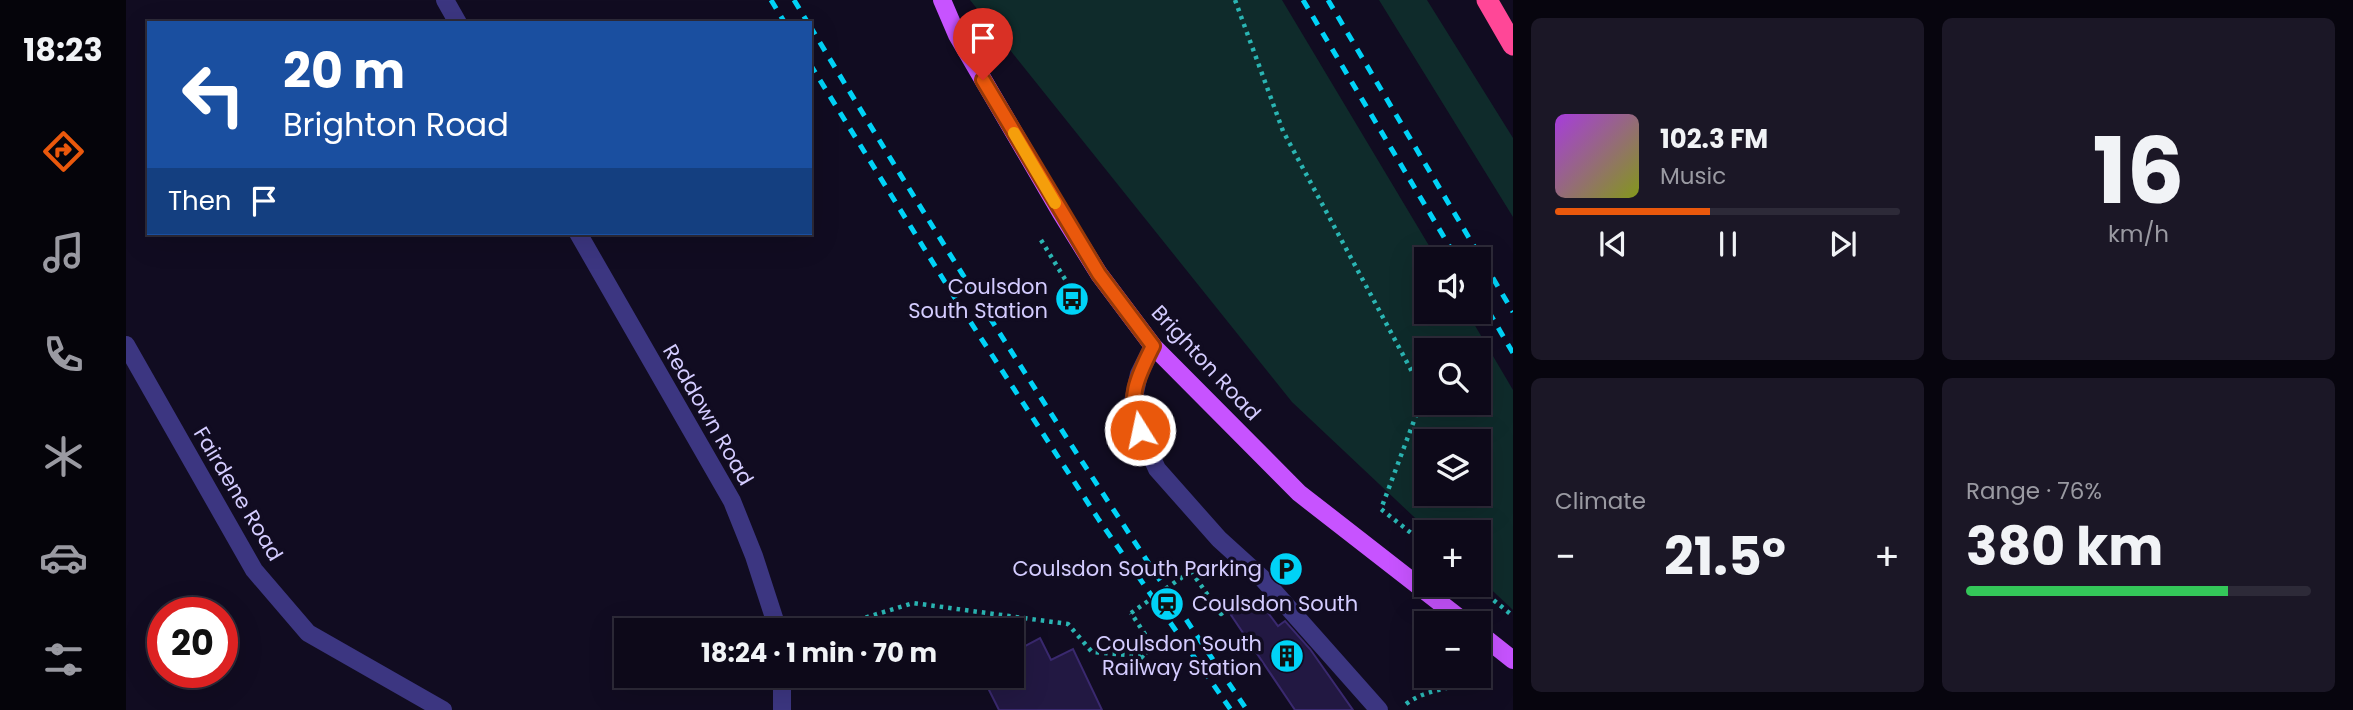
<!DOCTYPE html>
<html lang="en">
<head>
<meta charset="utf-8">
<style>
  :root { --surface:#0d0919; --page:#1b1726; --text:#f1f3f6; --muted:#9a9aa2; --line:#2d2a38; --accent:#ea580c }
  body { margin:0; font-family:Poppins,sans-serif; background:var(--page); color:var(--text); height:100vh; display:flex; flex-direction:column; font-size:26px; white-space:nowrap }
  * { box-sizing:border-box; margin:0 }
  p { font-size:23px; color:var(--muted) }
  .icon { flex:none; width:38px; height:38px; fill:none; stroke:currentColor; stroke-width:2; stroke-linecap:round; stroke-linejoin:round }
  .map { position:relative; flex:1; overflow:hidden }
  .panel { display:flex; flex-direction:column; gap:18px; padding:18px; background:#07050e; width:840px }
  .panel>* { flex:none }
  .hud { position:absolute; left:21px; top:21px; width:665px; height:214px; border-radius:0px; box-shadow:0 7px 28px #0002,0 0 0 2px var(--line); background:#1a4fa0; color:#fff; overflow:hidden }
  .controls { position:absolute; left:1288px; top:247px; display:grid; gap:14px }
  .controls a { display:grid; place-items:center; width:77px; height:77px; border-radius:0px; background:var(--surface); box-shadow:0 7px 28px #0002,0 0 0 2px var(--line); font-size:35px }
  .speed { position:absolute; left:21px; top:597px; display:flex; gap:14px; font-size:35px; font-weight:700; text-align:center }
  .speed>* { display:grid; place-content:center; width:91px; height:91px; border-radius:50%; background:var(--surface); box-shadow:0 7px 28px #0002,0 0 0 2px var(--line); line-height:1 }
  .speed .limit { border:10px solid #d22; background:#fff; color:#111 }
  .pin { position:absolute; display:grid; place-items:center; width:60px; height:60px; color:#fff; margin:-72px -30px; border-radius:50% 50% 50% 0; rotate:-45deg; box-shadow:0 0 7px #0007 }
  .pin .icon { rotate:45deg }
  .me { position:absolute; width:77px; margin:-38px; rotate:350deg; stroke-linejoin:round; filter:drop-shadow(0 0 5px #0008) }
  .turn { display:flex; align-items:center; gap:24px; height:147px; padding:0 21px; font-size:32px }
  .turn .icon { width:91px; height:91px; stroke-width:2.5 }
  .turn b { display:block; font-size:49px; line-height:60px }
  .then { display:flex; align-items:center; height:66px; padding:0 21px; background:#0003; gap:14px; font-size:26px }
  .big { font-size:52px; font-weight:700; line-height:1.1 }
  .panel .card { flex:1; display:flex; flex-direction:column; justify-content:center; gap:10px; min-width:0; padding:0 24px; border-radius:10px; background:var(--page) }
  .panel .dial { align-items:center; gap:0 }
  .dial b { font-size:91px; line-height:1 }
  .song { display:flex; align-items:center; gap:21px }
  .cover { width:84px; height:84px; border-radius:10px; background:linear-gradient(135deg,hsl(280 70% 55%),hsl(70 70% 35%)) }
  .played { height:7px; border-radius:4px; background:linear-gradient(90deg,var(--accent) 45%,var(--line) 45%) }
  .keys { display:flex; justify-content:space-around; direction:ltr }
  .heat { display:flex; justify-content:space-between; align-items:center; font-size:38px; direction:ltr }
  .charge { height:10px; border-radius:5px; background:linear-gradient(90deg,#34c759 76%,var(--line) 0) }
  .panel .tiles { flex:1; display:grid; gap:18px; grid-template-columns:repeat(2,1fr) }
  .trip { position:absolute; left:488px; top:618px; width:410px; height:70px; border-radius:0px; background:var(--surface); box-shadow:0 7px 28px #0002,0 0 0 2px var(--line); font-weight:700; line-height:70px; text-align:center }
  main { display:flex; flex:1; min-height:0 }
  .dock { display:flex; flex-direction:column; width:126px; justify-content:space-around; align-items:center; background:#05040a; color:var(--muted) }
  .dock .icon { width:49px; height:49px }
  .dock .selected { color:var(--accent) }
  .dock b { font-size:32px; color:var(--text) }
  .map>svg:first-child { display:block }
  .green { fill:#0f2b2b; fill-rule:evenodd }
  .building { fill:#221842; stroke:#3a296f; stroke-width:2 }
  .lines { fill:none; stroke-linecap:round; stroke-linejoin:round }
  .path { stroke:#2ab5b3; stroke-width:4.5; stroke-dasharray:3.5 5; stroke-linecap:butt }
  .minor { stroke:#3c3681; stroke-width:18 }
  .major { stroke:#c753ff; stroke-width:18 }
  .highway { stroke:#ff4797; stroke-width:21 }
  .rail { stroke:#00d3f7; stroke-width:5; stroke-dasharray:10 9; stroke-linecap:butt }
  .path-bridge { stroke:#2ab5b3; stroke-width:4.5; stroke-dasharray:3.5 5; stroke-linecap:butt }
  .route-casing { stroke:#983908; stroke-width:18 }
  .route { stroke:#ea580c; stroke-width:12 }
  .slow { stroke:#f59e0b; stroke-width:12 }
  .labels { text-anchor:middle; stroke-width:7; stroke-linejoin:round; paint-order:stroke }
  .poi-label { font-size:21px; fill:#d4ccff; stroke:#110c21; text-anchor:end }
  .street-label { font-size:21px; fill:#d4ccff; stroke:#110c21 }
</style>
</head>
<body>
<main>
<nav class="dock">
<b>18:23</b>
<svg class="icon selected" aria-label="directions" viewBox="0 0 24 24"><path d="M12 3l9 9-9 9-9-9zM9 14v-3h6M13 9l2 2-2 2"/></svg>
<svg class="icon" aria-label="music" viewBox="0 0 24 24"><path d="M9 18V5l10-2v13"/><circle cx="6" cy="18" r="3"/><circle cx="16" cy="16" r="3"/></svg>
<svg class="icon" aria-label="phone" viewBox="0 0 24 24"><path d="M5 4h4l2 5-3 2q2 4 5 5l2-3 5 2v4C11 20 4 13 5 4z"/></svg>
<svg class="icon" aria-label="climate" viewBox="0 0 24 24"><path d="M12 3v18M4 7l16 10M4 17L20 7"/></svg>
<svg class="icon" aria-label="car" viewBox="0 0 24 24"><path d="M5 17H2v-5l4-1 3-4h7l3 4 3 1v5h-3M9 17h6M6 11h13"/><circle cx="7" cy="17" r="2"/><circle cx="17" cy="17" r="2"/></svg>
<svg class="icon" aria-label="filters" viewBox="0 0 24 24"><path d="M4 7h16M4 17h16"/><circle cx="9" cy="7" r="2"/><circle cx="15" cy="17" r="2"/></svg>
</nav>
<div class="map">
<svg width="1387" height="710" viewBox="0 0 1387 710">
  <rect width="100%" height="100%" fill="#110c21"/>
  <path class="green" d="M844 0H1156L1311 259H1300V312H1341L1387 390V610L1353 578V532H1304L1166 402ZM1300 350H1353V402H1300ZM1300 441H1353V494H1300Z
    M1253 0H1301L1387 138V217Z"/>
  <path class="building" d="M1131 598 1152 626 1159 621 1184 649 1227 710H1169L1105 615Z
    M914 638 925 660 947 649 976 710H873L856 676H886V653Z"/>
  <g class="lines">
    <path class="path" d="M1109 0 1157 131 1298 394 1255 509 1300 545
      M915 240 945 289
      M1065 571 1095 614 1116 595
      M1348 584 1387 616
      M699 630 787 603 942 624 966 652 1014 656 1028 648 1005 613
      M1015 656 1035 674
      M1280 704C1305 686 1321 694 1343 676"/>
    <path class="minor" d="M319 0 332 23
      M452 233 606 501 628 556 652 630
      M0 345 128 570 182 633 317 710
      M1027 346 1013 374 1005 411 1031 469 1093 539 1136 578 1253 710
      M656 676V710"/>
    <path class="major" d="M816 0 831 35 935 213 973 274 1027 346 1173 493 1340 623
      M1353 633 1387 660"/>
    <path class="highway" d="M1361 0 1387 45"/>
    <path class="rail" d="M645 0 659 23
      M668 0 682 23
      M1177 0 1331 259
      M1202 0 1387 312
      M684 26C824 259 969 486 1121 710
      M684 64 827 295 973 520 1105 710
      M1353 295 1387 353"/>
    <path class="path-bridge" d="M1005 613 1065 571"/>
  </g>
  <g class="lines">
    <g class="route-casing">
      <path id="route" d="M857 80 973 274 1027 346C1012 376 1000 398 1014 430"/>
    </g>
    <use href="#route" class="route"/>
    <path class="slow" d="M888 133 929 203"/>
  </g>
  <defs>
    <g id="bus-disc" transform="scale(1.75)"><circle r="9.5" fill="#00d3f7" stroke="#110c21"/><path d="M-5-6H5V4H4V6H2V4H-2V6H-4V4H-5ZM-3.5-4V0h7V-4ZM-3.5 1.2v1.5H-2V1.2ZM2 1.2v1.5H3.5V1.2Z" fill="#111"/></g>
    <g id="parking-disc" transform="scale(1.75)"><circle r="9.5" fill="#00d3f7" stroke="#110c21"/><path d="M-3.5-5.5H1a3.5 3.5 0 0 1 0 7H-1V5.5H-3.5ZM-1-3.4V-.6H.8a1.4 1.4 0 0 0 0-2.8Z" fill="#111"/></g>
    <g id="station-disc" transform="scale(1.75)"><circle r="9.5" fill="#00d3f7" stroke="#110c21"/><path d="M-3-6H3Q5-6 5-4V2Q5 4 3 4L4.5 6H3L1.5 4h-3L-3 6H-4.5L-3 4Q-5 4-5 2V-4Q-5-6-3-6ZM-3.5-4v3h7v-3ZM-3.5 1v1.5H-2V1ZM2 1v1.5H3.5V1Z" fill="#111"/></g>
    <g id="building-disc" transform="scale(1.75)"><circle r="9.5" fill="#00d3f7" stroke="#110c21"/><path d="M-4-6H4V6H1V3H-1V6H-4ZM-2.5-4.3h1.7v1.8h-1.7ZM.8-4.3h1.7v1.8H.8ZM-2.5-1h1.7V.8h-1.7ZM.8-1h1.7V.8H.8Z" fill="#111"/></g>
  </defs>
  <g fill-rule="evenodd">
    <use href="#bus-disc" x="946" y="299"/>
    <use href="#parking-disc" x="1160" y="569"/>
    <use href="#station-disc" x="1041" y="604"/>
    <use href="#building-disc" x="1161" y="656"/>
  </g>
  <g class="labels">
    <g class="poi-label">
      <text x="922" y="294">Coulsdon<tspan x="922" dy="24">South Station</tspan></text>
      <text x="1136" y="576">Coulsdon South Parking</text>
      <text x="1066" y="611" text-anchor="start">Coulsdon South</text>
      <text x="1136" y="651">Coulsdon South<tspan x="1136" dy="24">Railway Station</tspan></text>
    </g>
    <g class="street-label">
      <text transform="translate(1080 363) rotate(47)" y="7">Brighton Road</text>
      <text transform="translate(582 415) rotate(60)" y="7">Reddown Road</text>
      <text transform="translate(112 494) rotate(59)" y="7">Fairdene Road</text>
    </g>
  </g>
</svg>
<div class="controls">
<a><svg class="icon" aria-label="sound" viewBox="0 0 24 24"><path d="M4 9h4l5-4v14l-5-4H4zM17 9q2 3 0 6"/></svg></a>
<a><svg class="icon" aria-label="search" viewBox="0 0 24 24"><circle cx="10" cy="10" r="6"/><path d="M15 15l6 6"/></svg></a>
<a><svg class="icon" aria-label="layers" viewBox="0 0 24 24"><path d="M12 4l9 5-9 5-9-5zM3 14l9 5 9-5"/></svg></a>
<a>+</a>
<a>−</a>
</div>
<div class="speed"><div class="limit">20</div></div>
<div class="pin" style="left:857px;top:80px;background:#d93025"><svg class="icon" aria-label="arrive" viewBox="0 0 24 24"><path d="M6 21V4h12l-3 4 3 4H6"/></svg></div>
<svg class="me" style="left:1014px;top:430px" viewBox="-20 -20 40 40"><circle r="17" fill="#ea580c" stroke="#fff" stroke-width="3"/><path d="M0-11L8 9 0 5-8 9z" fill="#fff"/></svg>
<div class="trip">18:24 · 1 min · 70 m</div>
<div class="hud">
<div class="turn"><svg class="icon" aria-label="left" viewBox="0 0 24 24"><path d="M17 20v-9H6M10 6l-5 5 5 5"/></svg><div><b>20 m</b>Brighton Road</div></div>
<div class="then">Then<svg class="icon" aria-label="arrive" viewBox="0 0 24 24"><path d="M6 21V4h12l-3 4 3 4H6"/></svg></div>
</div>
</div>
<section class="panel">
<div class="tiles">
<div class="card">
<div class="song"><i class="cover"></i><div><b>102.3 FM</b><p>Music</p></div></div>
<div class="played"></div>
<div class="keys"><svg class="icon" aria-label="previous" viewBox="0 0 24 24"><path d="M18 5L8 12l10 7zM5 5v14"/></svg><svg class="icon" aria-label="pause" viewBox="0 0 24 24"><path d="M8 5v14M16 5v14"/></svg><svg class="icon" aria-label="next" viewBox="0 0 24 24"><path d="M6 5l10 7-10 7zM19 5v14"/></svg></div>
</div>
<div class="card dial"><b>16</b><p>km/h</p></div>
<div class="card"><p>Climate</p>
<div class="heat"><a>−</a><b class="big">21.5°</b><a>+</a></div>
</div>
<div class="card"><p>Range · 76%</p><b class="big">380 km</b><div class="charge"></div></div>
</div>
</section>
</main>
</body>
</html>
